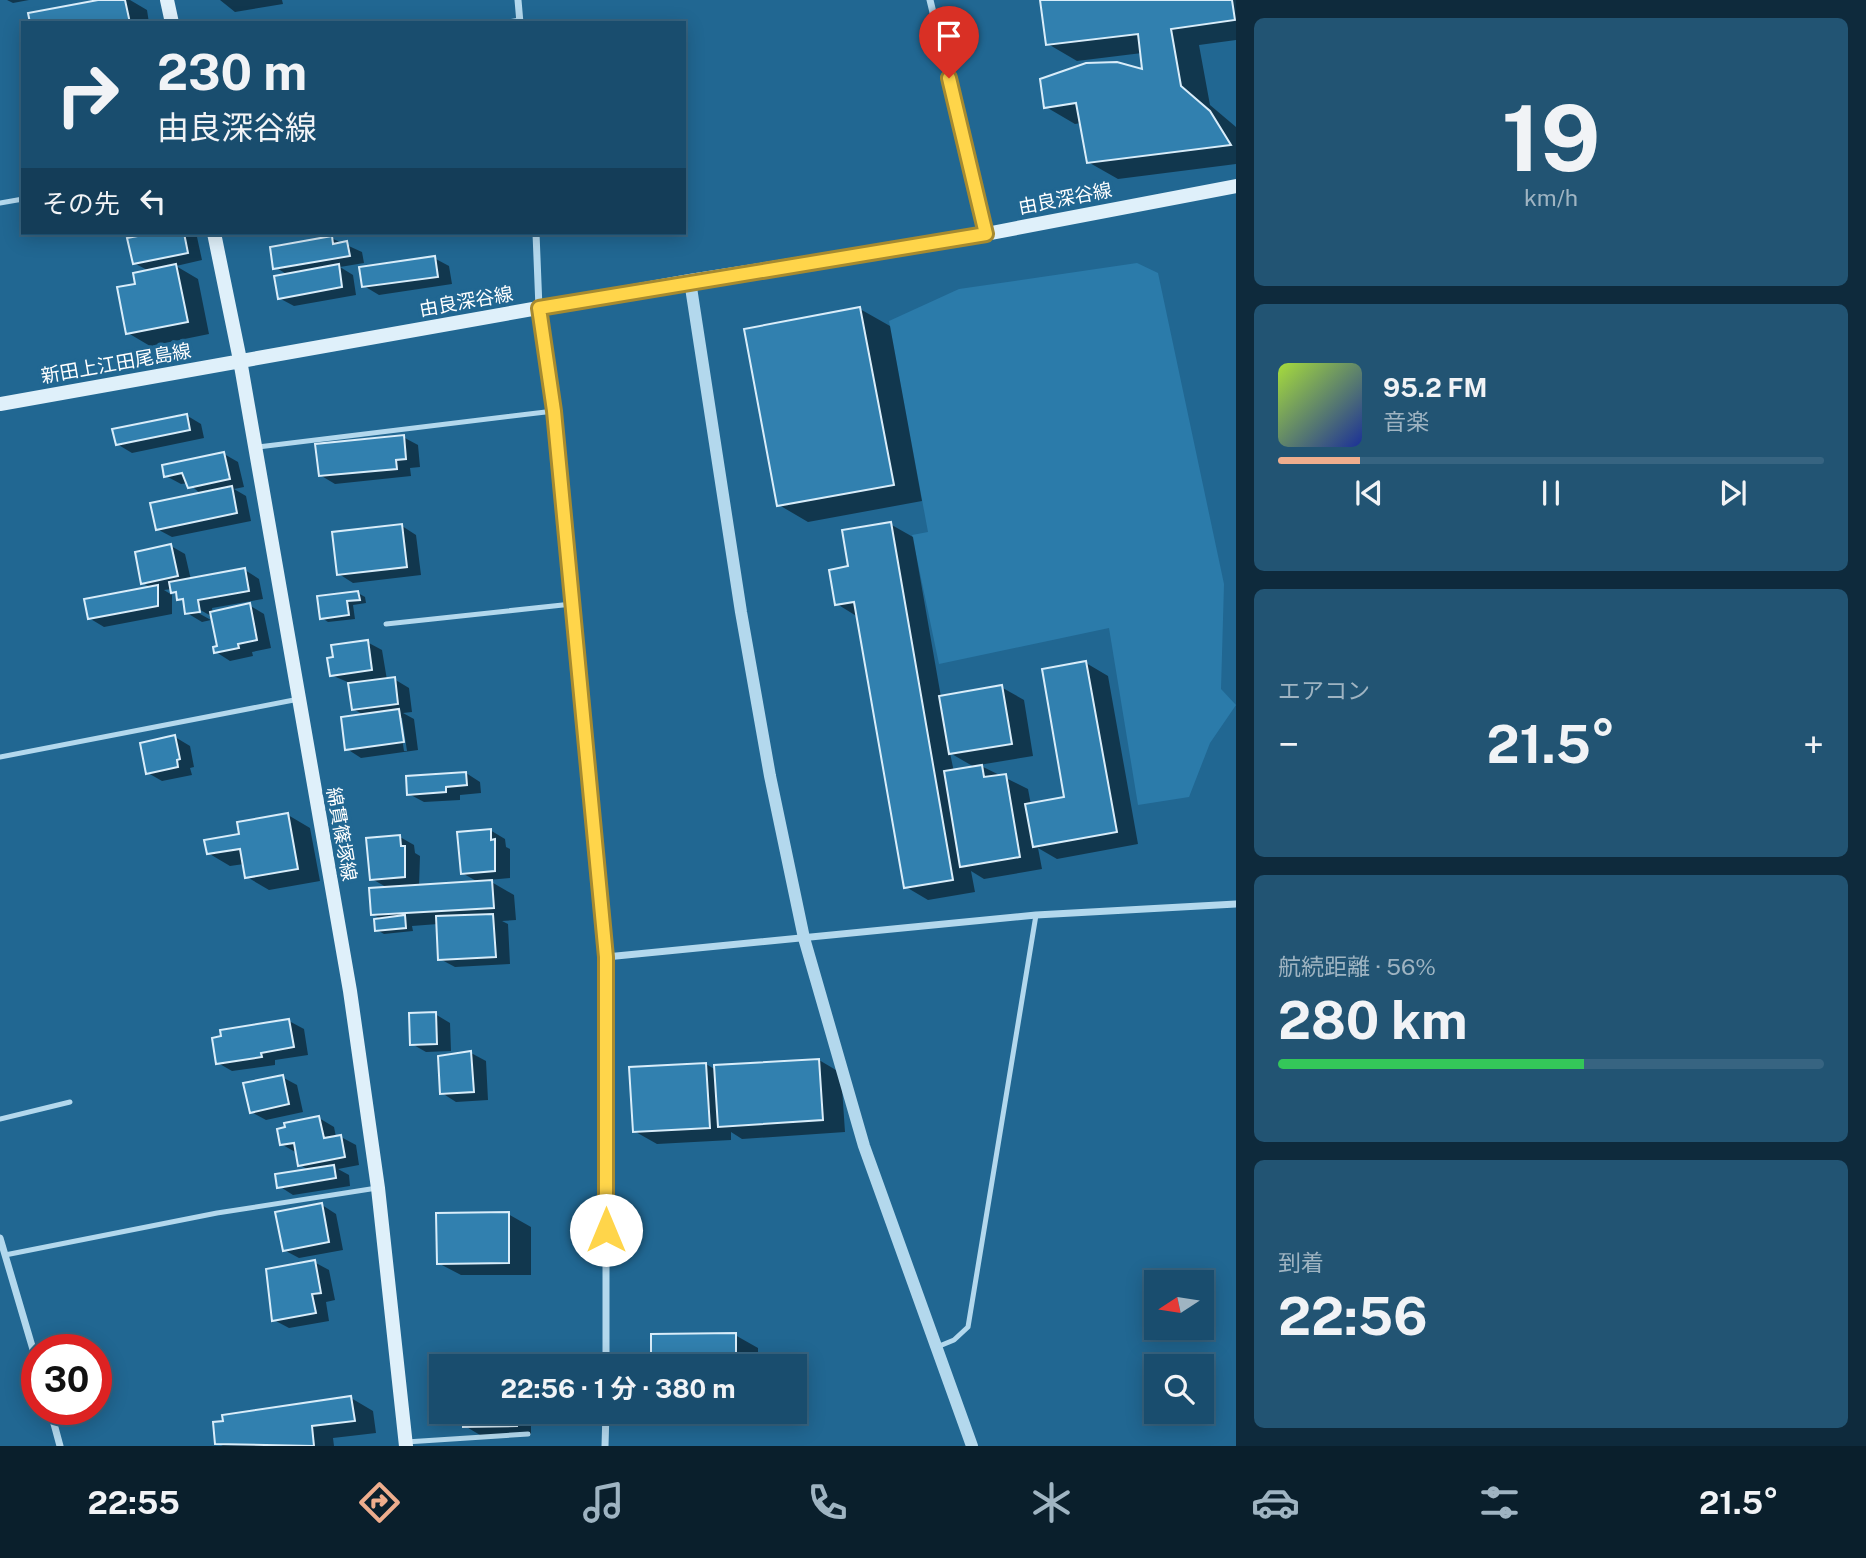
<!DOCTYPE html>
<html lang="ja">
<head>
<meta charset="utf-8">
<style>
  :root { --surface:#194d6e; --page:#225473; --text:#f1f3f6; --muted:#9fb4c2; --line:#376481; --accent:#eead8d }
  body { margin:0; font-family:"Public Sans","Noto Sans JP",sans-serif; background:var(--page); color:var(--text); height:100vh; display:flex; flex-direction:column; font-size:26px; white-space:nowrap }
  * { box-sizing:border-box; margin:0 }
  p { font-size:23px; color:var(--muted) }
  .icon { flex:none; width:38px; height:38px; fill:none; stroke:currentColor; stroke-width:2; stroke-linecap:round; stroke-linejoin:round }
  .map { position:relative; flex:1; overflow:hidden }
  .panel { display:flex; flex-direction:column; gap:18px; padding:18px; background:#0e2a3c; width:630px }
  .panel>* { flex:none }
  .top-card { position:absolute; left:21px; top:21px; width:665px; height:214px; border-radius:0px; box-shadow:0 4px 18px #0003,0 0 0 2px var(--line); background:#194d6e; color:var(--text); overflow:hidden }
  .needle { width:46px; rotate:258deg }
  .controls { position:absolute; left:1144px; top:1270px; display:grid; gap:14px }
  .controls a { display:grid; place-items:center; width:70px; height:70px; border-radius:0px; background:var(--surface); box-shadow:0 4px 18px #0003,0 0 0 2px var(--line); font-size:35px }
  .speed { position:absolute; left:21px; top:1334px; display:flex; gap:14px; font-size:35px; font-weight:700; text-align:center }
  .speed>* { display:grid; place-content:center; width:91px; height:91px; border-radius:50%; background:var(--surface); box-shadow:0 4px 18px #0003,0 0 0 2px var(--line); line-height:1 }
  .speed .limit { border:10px solid #d22; background:#fff; color:#111 }
  .pin { position:absolute; display:grid; place-items:center; width:60px; height:60px; color:#fff; margin:-72px -30px; border-radius:50% 50% 50% 0; rotate:-45deg; box-shadow:0 0 7px #0007 }
  .pin .icon { rotate:45deg }
  .me { position:absolute; width:77px; margin:-38px; rotate:0deg; stroke-linejoin:round; filter:drop-shadow(0 0 5px #0008) }
  .turn { display:flex; align-items:center; gap:24px; height:147px; padding:0 21px; font-size:32px }
  .turn .icon { width:91px; height:91px; stroke-width:2.5 }
  .turn b { display:block; font-size:49px; line-height:60px }
  .then { display:flex; align-items:center; height:66px; padding:0 21px; background:#0003; gap:14px; font-size:26px }
  .big { font-size:52px; font-weight:700; line-height:1.1 }
  .panel .widget { flex:1; display:flex; flex-direction:column; justify-content:center; gap:10px; min-width:0; padding:0 24px; border-radius:10px; background:var(--page) }
  .panel .dial { align-items:center; gap:0 }
  .dial b { font-size:91px; line-height:1 }
  .song { display:flex; align-items:center; gap:21px }
  .cover { width:84px; height:84px; border-radius:10px; background:linear-gradient(135deg,hsl(80 70% 55%),hsl(230 70% 35%)) }
  .played { height:7px; border-radius:4px; background:linear-gradient(90deg,var(--accent) 15%,var(--line) 15%) }
  .keys { display:flex; justify-content:space-around; direction:ltr }
  .heat { display:flex; justify-content:space-between; align-items:center; font-size:38px; direction:ltr }
  .charge { height:10px; border-radius:5px; background:linear-gradient(90deg,#34c759 56%,var(--line) 0) }
  .trip { position:absolute; left:429px; top:1354px; width:378px; height:70px; border-radius:0px; background:var(--surface); box-shadow:0 4px 18px #0003,0 0 0 2px var(--line); font-weight:700; line-height:70px; text-align:center }
  .tab-bar { display:flex; height:112px; justify-content:space-around; align-items:center; background:#0a1f2c; color:var(--muted) }
  .tab-bar .icon { width:49px; height:49px }
  .tab-bar .current { color:var(--accent) }
  .tab-bar b { font-size:32px; color:var(--text) }
  main { display:flex; flex:1; min-height:0 }
  .map>svg:first-child { display:block }
  .green { fill:#2b7baa }
  .shadow { fill:#0007; fill-rule:evenodd }
  .building { fill:#3180af; stroke:#d9edfa; stroke-width:2 }
  .lines { fill:none; stroke-linecap:round; stroke-linejoin:round }
  .service { stroke:#b3d8ed; stroke-width:5 }
  .minor { stroke:#b3d8ed; stroke-width:7 }
  .tertiary { stroke:#b3d8ed; stroke-width:12 }
  .secondary { stroke:#dff0fa; stroke-width:14 }
  .route-casing { stroke:#a68a30; stroke-width:18 }
  .route { stroke:#ffd54a; stroke-width:12 }
  .labels { text-anchor:middle; stroke-width:7; stroke-linejoin:round; paint-order:stroke }
  .street-label { font-size:19px; fill:#fff; stroke:#216792 }
</style>
</head>
<body>
<main>
<div class="map">
<svg width="1236" height="1446" viewBox="0 0 1236 1446">
  <rect width="100%" height="100%" fill="#216792"/>
  <path class="green" d="M1137 263 1158 273 1224 584 1221 689 1236 705 1210 743 1189 797 1138 805 1109 628 939 664 912 535 928 532 889 321 959 289Z"/>
  <path class="shadow" d="M7 0H29L13 3Z
    M107 0H130L147 10 149 23H32Z
    M220 0H282L283 4 235 12Z
    M1042 0H1236V40L1199 45 1210 105 1236 127V164L1118 179 1088 162 1081 123 1075 124 1046 107 1144 72 1142 53 1077 61 1048 44Z
    M133 233H189L197 237 202 260 176 266 198 279 209 334 150 346 128 333 137 285 149 271 134 263 141 237Z
    M331 238 362 252 364 263 340 267 353 275 356 295 294 306 279 298 288 275 275 267Z
    M434 258 449 266 452 284 379 295 364 286Z
    M860 309 890 326 922 501 808 522 779 505Z
    M186 415 201 424 204 438 132 453 117 444Z
    M403 437 418 445 420 467 410 468 411 476 335 484 320 475Z
    M224 454 238 462 244 487 234 489 246 496 251 521 172 537 157 529 152 504 201 494 188 483 181 484 166 476 164 467Z
    M890 524 913 537 941 697 1001 687 1024 700 1033 756 979 765 1028 789 1031 805 1066 798 1086 663 1108 676 1138 844 1057 859 1038 848 1042 869 984 879 971 871 975 892 928 900 906 887 858 617 837 604 850 568ZM950 753 976 768 954 772Z
    M402 526 416 535 421 575 353 583 339 574Z
    M171 546 185 554 191 580 245 570 259 579 263 599 212 608 213 613 249 605 264 614 271 648 252 652 253 656 230 661 216 652 219 647 213 617 193 606 191 609 211 620 202 622 187 613 185 603 172 589 164 590 172 595V614L104 627 89 618 152 588 143 583Z
    M358 593 365 597 366 603 353 605 355 619 328 622 322 618Z
    M367 642 382 650 387 680 394 679 409 688 412 712 403 713 414 719 418 750 361 758 347 749 364 715 353 709 350 683 331 675ZM399 718H402L407 751H404Z
    M175 737 190 746 194 767 190 768 192 775 162 781 148 773Z
    M466 773 480 782 481 793 460 795V800L424 802 409 794Z
    M288 815 310 828 320 881 269 890 247 877 244 864 230 866 208 853Z
    M490 830 505 839 506 847 510 849V878L488 880 514 895 516 920 502 921 508 924 510 964 455 967 440 959 438 924 412 926 413 931 384 934 377 930 383 920 372 914 388 888 372 879 400 837 414 845 415 853 420 856 419 887 480 883 462 873Z
    M435 1014 450 1023 451 1051 426 1052 412 1044Z
    M289 1021 304 1029 308 1055 275 1060V1065L232 1071 218 1063Z
    M471 1053 486 1061 488 1100 456 1102 442 1093Z
    M819 1060 841 1073 845 1132 742 1139 731 1132V1140L657 1144 634 1131 706 1064 716 1070Z
    M282 1077 297 1085 303 1112 266 1120 251 1112Z
    M319 1118 334 1127 336 1137H341L356 1145 359 1165 338 1169 349 1175 350 1186 293 1195 279 1186 309 1170 300 1165 297 1153 281 1144Z
    M322 1205 336 1214 343 1250 299 1258 284 1250Z
    M508 1214 531 1227V1275H461L438 1263Z
    M314 1262 329 1270 335 1300 326 1302 329 1321 289 1328 274 1320Z
    M735 1335 758 1348V1367H653Z
    M351 1398 373 1411 376 1433 333 1438 334 1446H223L217 1443Z
    M465 1412H526L531 1415V1434L480 1435 465 1426Z"/>
  <path class="building" d="M98 0H125L130 23H30L28 13Z
    M1040 0H1232L1235 20 1171 29 1181 86 1210 111 1231 145 1087 163 1076 103 1044 108 1040 79 1086 63 1117 62 1142 69 1138 34 1046 45Z
    M154 233H184L188 253 133 264 127 238Z
    M332 236 333 244 347 241 350 256 273 269 270 247Z
    M435 256 438 277 362 287 359 267Z
    M176 264 188 322 126 334 117 287 135 284 133 273Z
    M339 264 342 287 278 299 274 276Z
    M860 307 894 485 777 506 744 329Z
    M187 414 190 430 116 445 112 429Z
    M404 435 406 459 396 460 397 469 319 476 315 444Z
    M224 452 230 479 188 488 182 473 164 477 162 465Z
    M232 486 237 513 156 530 150 503Z
    M891 522 953 880 904 888 854 602 835 605 829 570 848 566 842 530Z
    M402 524 407 567 337 575 332 532Z
    M171 544 178 576 141 584 135 552Z
    M245 568 249 591 198 600 200 612 185 614 183 599 177 600 176 592 171 593 169 582Z
    M158 585V606L88 619 84 599Z
    M358 591 360 600 347 601 349 615 320 619 317 596Z
    M250 603 257 640 238 644 239 648 214 653 213 647 217 646 210 612Z
    M368 640 372 670 330 676 327 658 333 657 331 645Z
    M1086 661 1117 832 1033 847 1025 804 1064 797 1042 669Z
    M395 677 398 704 352 710 348 683Z
    M1002 685 1012 744 949 754 939 696Z
    M399 709 404 742 345 750 341 717Z
    M175 735 180 759 177 760 178 767 146 774 140 743Z
    M982 765 984 777 1006 774 1020 857 960 867 944 771Z
    M466 772 467 785 446 787V792L407 795 406 776Z
    M288 813 298 869 245 878 240 849 207 854 204 840 239 834 237 822Z
    M491 829V840L495 839V871L461 874 457 832Z
    M400 835 401 846H405V877L370 880 366 838Z
    M492 880 494 908 371 915 369 888Z
    M493 914 496 957 438 960 436 916Z
    M405 915 406 928 375 931 374 919Z
    M436 1012 437 1044 410 1045 409 1013Z
    M289 1019 294 1047 261 1053 262 1057 216 1064 212 1038 221 1036 220 1030Z
    M471 1051 474 1092 440 1094 438 1056Z
    M819 1059 823 1120 718 1127 714 1065Z
    M706 1063 710 1128 633 1132 629 1067Z
    M283 1075 289 1104 250 1113 243 1083Z
    M319 1116 324 1138 341 1135 345 1157 298 1166 294 1143 280 1145 277 1129 285 1127 284 1123Z
    M334 1165 336 1178 277 1188 275 1174Z
    M322 1203 329 1242 283 1251 275 1212Z
    M509 1212V1263L437 1264 436 1213Z
    M315 1260 321 1293 312 1294 316 1313 272 1321 266 1269Z
    M736 1333V1367H651V1334Z
    M351 1396 355 1421 312 1426 314 1446 215 1444 213 1422 223 1421 222 1415Z
    M463 1412H517V1426L463 1427Z"/>
  <g class="lines">
    <path class="service" d="M503 23 520 20
      M0 203 23 199
      M258 447 554 411
      M386 624 572 604
      M0 757 299 699
      M0 1119 70 1102
      M5 1255 217 1213 377 1188
      M937 1347 954 1340 968 1327 1036 915
      M406 1442 528 1434"/>
    <path class="minor" d="M518 0 520 23
      M930 0 986 234
      M536 233 539 308 550 370 606 957V1367
      M606 957 1036 915 1236 904
      M0 1238 37 1363
      M50 1409 60 1446
      M605 1446 606 1412"/>
    <path class="tertiary" d="M690 281 741 612 770 776 804 938 864 1146 972 1446"/>
    <path class="secondary" d="M167 0 172 23
      M214 233 240 360 350 991 378 1188 406 1446
      M0 404 690 281 986 234 1236 186"/>
  </g>
  <g class="lines">
    <g class="route-casing">
      <path id="route" d="M606 1230V957L554 411 539 308 986 234 949 78"/>
    </g>
    <use href="#route" class="route"/>
  </g>
  <g class="labels">
    <g class="street-label">
      <text transform="translate(1065 198) rotate(-11)" y="7">由良深谷線</text>
      <text transform="translate(466 301) rotate(-10)" y="7">由良深谷線</text>
      <text transform="translate(116 363) rotate(-10)" y="7">新田上江田尾島線</text>
      <text transform="translate(342 834) rotate(80)" y="7">綿貫篠塚線</text>
    </g>
  </g>
</svg>
<div class="controls">
<a><svg class="needle" viewBox="-14 -14 28 28"><path d="M0-13l5 13h-10z" fill="#e53935"/><path d="M0 13l5-13h-10z" fill="#9fb4c2"/></svg></a>
<a><svg class="icon" aria-label="search" viewBox="0 0 24 24"><circle cx="10" cy="10" r="6"/><path d="M15 15l6 6"/></svg></a>
</div>
<div class="speed"><div class="limit">30</div></div>
<div class="pin" style="left:949px;top:78px;background:#d93025"><svg class="icon" aria-label="arrive" viewBox="0 0 24 24"><path d="M6 21V4h12l-3 4 3 4H6"/></svg></div>
<svg class="me" style="left:606px;top:1230px" viewBox="-20 -20 40 40"><circle r="19" fill="#fff"/><path d="M0-13L10 11 0 6-10 11z" fill="#ffd54a"/></svg>
<div class="trip">22:56 · 1 分 · 380 m</div>
<div class="top-card">
<div class="turn"><svg class="icon" aria-label="right" viewBox="0 0 24 24"><path d="M7 20v-9h11M14 6l5 5-5 5"/></svg><div><b>230 m</b>由良深谷線</div></div>
<div class="then">その先<svg class="icon" aria-label="left" viewBox="0 0 24 24"><path d="M17 20v-9H6M10 6l-5 5 5 5"/></svg></div>
</div>
</div>
<section class="panel">
<div class="widget dial"><b>19</b><p>km/h</p></div>
<div class="widget">
<div class="song"><i class="cover"></i><div><b>95.2 FM</b><p>音楽</p></div></div>
<div class="played"></div>
<div class="keys"><svg class="icon" aria-label="previous" viewBox="0 0 24 24"><path d="M18 5L8 12l10 7zM5 5v14"/></svg><svg class="icon" aria-label="pause" viewBox="0 0 24 24"><path d="M8 5v14M16 5v14"/></svg><svg class="icon" aria-label="next" viewBox="0 0 24 24"><path d="M6 5l10 7-10 7zM19 5v14"/></svg></div>
</div>
<div class="widget"><p>エアコン</p>
<div class="heat"><a>−</a><b class="big">21.5°</b><a>+</a></div>
</div>
<div class="widget"><p>航続距離 · 56%</p><b class="big">280 km</b><div class="charge"></div></div>
<div class="widget"><p>到着</p><b class="big">22:56</b></div>
</section>
</main>
<nav class="tab-bar">
<b>22:55</b>
<svg class="icon current" aria-label="directions" viewBox="0 0 24 24"><path d="M12 3l9 9-9 9-9-9zM9 14v-3h6M13 9l2 2-2 2"/></svg>
<svg class="icon" aria-label="music" viewBox="0 0 24 24"><path d="M9 18V5l10-2v13"/><circle cx="6" cy="18" r="3"/><circle cx="16" cy="16" r="3"/></svg>
<svg class="icon" aria-label="phone" viewBox="0 0 24 24"><path d="M5 4h4l2 5-3 2q2 4 5 5l2-3 5 2v4C11 20 4 13 5 4z"/></svg>
<svg class="icon" aria-label="climate" viewBox="0 0 24 24"><path d="M12 3v18M4 7l16 10M4 17L20 7"/></svg>
<svg class="icon" aria-label="car" viewBox="0 0 24 24"><path d="M5 17H2v-5l4-1 3-4h7l3 4 3 1v5h-3M9 17h6M6 11h13"/><circle cx="7" cy="17" r="2"/><circle cx="17" cy="17" r="2"/></svg>
<svg class="icon" aria-label="filters" viewBox="0 0 24 24"><path d="M4 7h16M4 17h16"/><circle cx="9" cy="7" r="2"/><circle cx="15" cy="17" r="2"/></svg>
<b>21.5°</b>
</nav>
</body>
</html>
